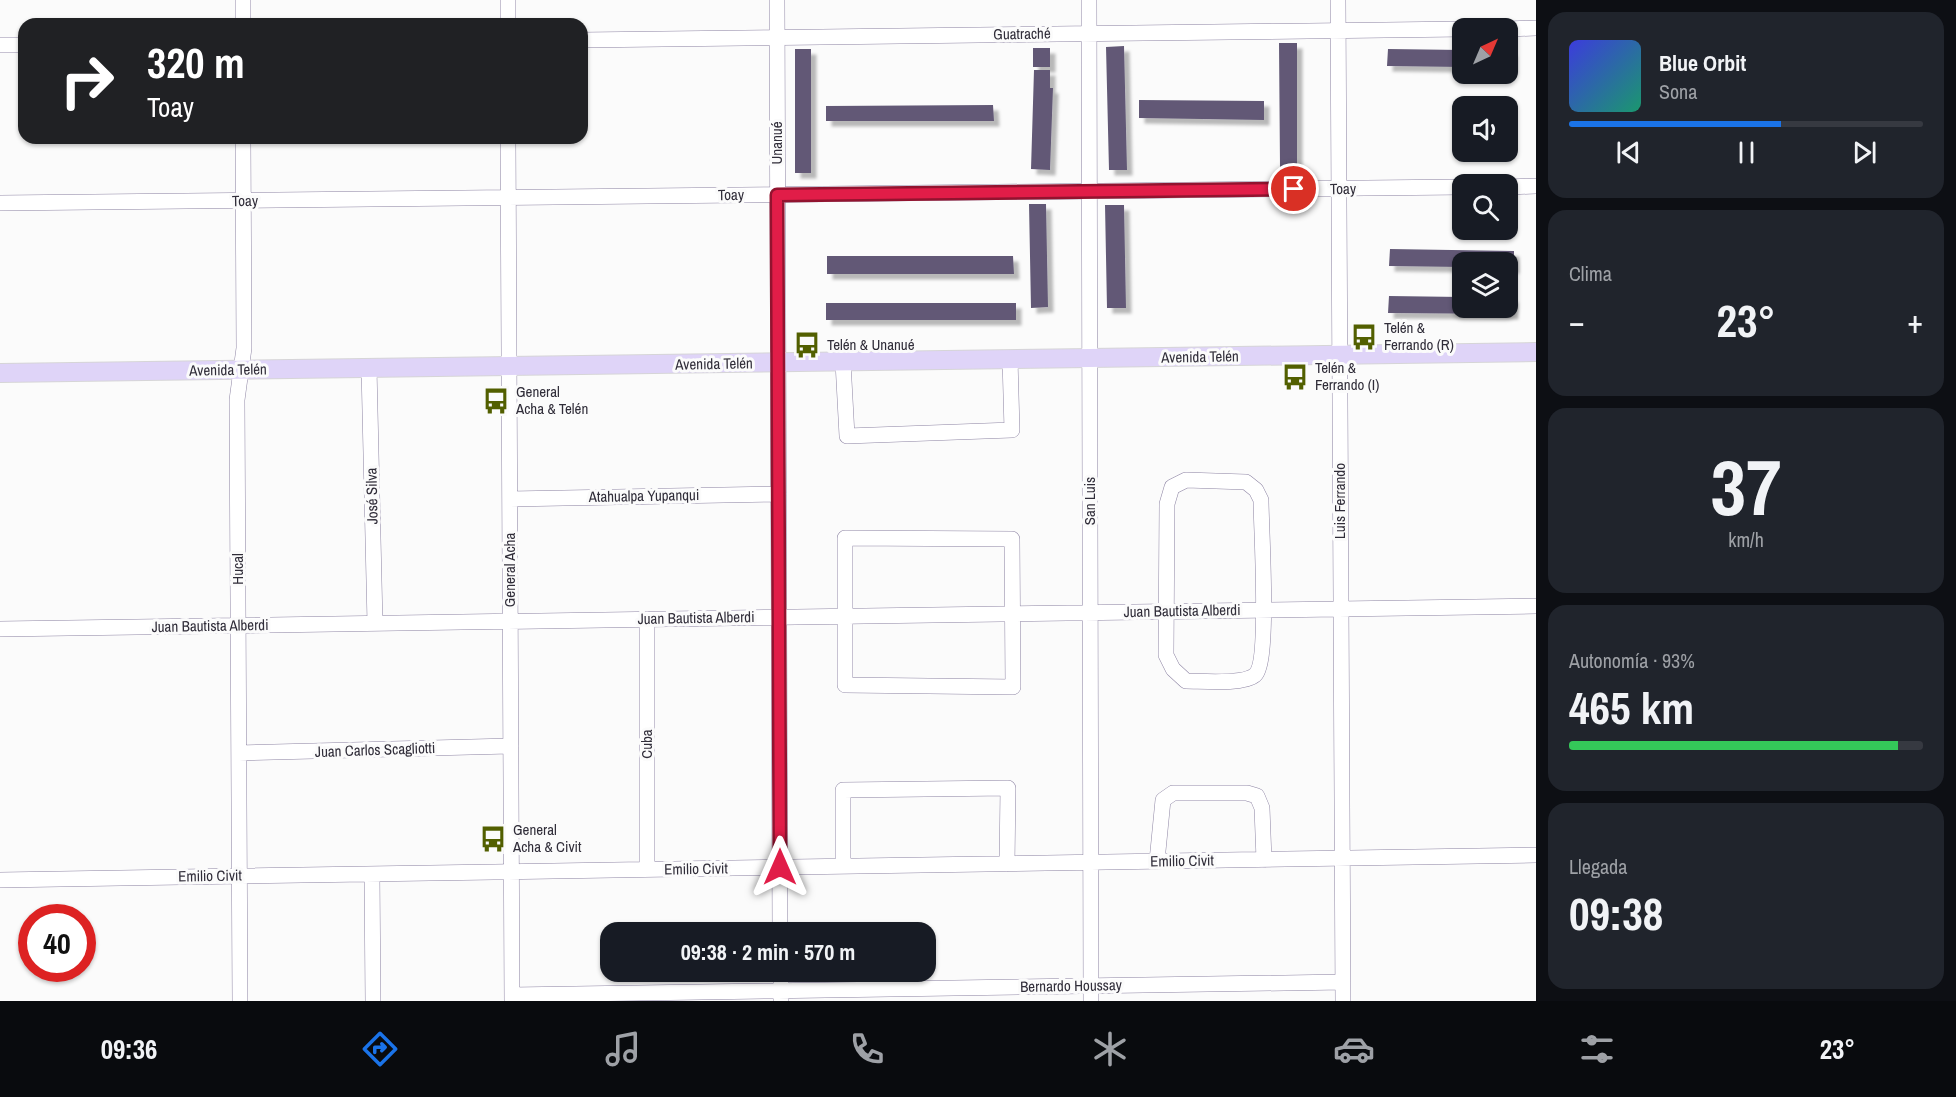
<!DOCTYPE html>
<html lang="es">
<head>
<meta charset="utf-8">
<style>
  :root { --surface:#171b24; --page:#20242c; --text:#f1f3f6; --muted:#9ea1a6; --line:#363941; --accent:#1a73e8 }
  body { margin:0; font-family:"Archivo Narrow",sans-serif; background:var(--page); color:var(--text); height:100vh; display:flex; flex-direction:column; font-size:22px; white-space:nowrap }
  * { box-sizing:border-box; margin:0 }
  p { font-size:20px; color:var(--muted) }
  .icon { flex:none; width:33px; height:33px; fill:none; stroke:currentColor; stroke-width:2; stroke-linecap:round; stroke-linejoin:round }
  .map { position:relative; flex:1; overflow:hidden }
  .details { display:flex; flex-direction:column; gap:12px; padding:12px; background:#0d0f14; width:420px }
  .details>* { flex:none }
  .top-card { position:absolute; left:18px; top:18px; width:570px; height:126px; border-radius:18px; box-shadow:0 2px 4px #0004; background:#202124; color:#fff; overflow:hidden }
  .needle { width:39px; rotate:44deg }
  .buttons { position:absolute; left:1452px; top:18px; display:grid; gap:12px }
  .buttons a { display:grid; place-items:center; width:66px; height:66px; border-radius:12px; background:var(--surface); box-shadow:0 2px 4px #0004; font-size:30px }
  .speed { position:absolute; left:18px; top:904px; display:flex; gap:12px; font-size:30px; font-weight:700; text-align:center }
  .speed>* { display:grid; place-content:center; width:78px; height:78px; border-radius:50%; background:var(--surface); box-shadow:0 2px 4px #0004; line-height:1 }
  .speed .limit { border:9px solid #d22; background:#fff; color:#111 }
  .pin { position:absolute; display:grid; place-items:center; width:51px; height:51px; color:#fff; margin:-26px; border:3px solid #fff; border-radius:50%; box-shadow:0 2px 6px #0007 }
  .me { position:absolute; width:66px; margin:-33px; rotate:0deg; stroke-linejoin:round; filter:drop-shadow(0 0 4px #0008) }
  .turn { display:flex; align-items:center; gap:21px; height:126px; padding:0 30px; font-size:27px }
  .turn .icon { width:78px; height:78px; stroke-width:2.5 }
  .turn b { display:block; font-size:42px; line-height:51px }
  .big { font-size:45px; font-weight:700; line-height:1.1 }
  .details .tile { flex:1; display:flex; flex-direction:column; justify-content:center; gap:9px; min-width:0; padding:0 21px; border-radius:18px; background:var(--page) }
  .details .dial { align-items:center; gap:0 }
  .dial b { font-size:78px; line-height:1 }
  .song { display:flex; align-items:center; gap:18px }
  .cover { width:72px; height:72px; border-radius:9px; background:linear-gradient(135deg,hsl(240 70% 55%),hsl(160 70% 35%)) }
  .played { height:6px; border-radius:3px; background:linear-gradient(90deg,var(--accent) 60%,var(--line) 60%) }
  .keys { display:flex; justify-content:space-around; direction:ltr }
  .heat { display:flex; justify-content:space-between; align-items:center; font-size:33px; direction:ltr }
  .charge { height:9px; border-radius:4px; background:linear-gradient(90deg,#34c759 93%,var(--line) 0) }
  .trip { position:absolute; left:600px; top:922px; width:336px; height:60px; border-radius:18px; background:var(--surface); box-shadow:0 2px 4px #0004; font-weight:700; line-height:60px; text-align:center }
  .tabs { display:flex; height:96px; justify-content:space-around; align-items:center; background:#090b0e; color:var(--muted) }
  .tabs .icon { width:42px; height:42px }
  .tabs .current { color:var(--accent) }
  .tabs b { font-size:27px; color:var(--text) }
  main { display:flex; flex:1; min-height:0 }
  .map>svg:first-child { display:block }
  .building { fill:#625976; filter:url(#shadow) }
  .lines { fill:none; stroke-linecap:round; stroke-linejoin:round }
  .minor-casing { stroke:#8e85a4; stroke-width:16 }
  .major-casing { stroke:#d6d5d7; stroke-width:20 }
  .minor { stroke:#fff; stroke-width:15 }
  .major { stroke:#dfd4f8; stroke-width:18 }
  .route-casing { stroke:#92132f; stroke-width:15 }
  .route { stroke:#e11d48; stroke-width:10 }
  .labels { text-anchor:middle; stroke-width:6; stroke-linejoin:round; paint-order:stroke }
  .street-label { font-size:15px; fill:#302d39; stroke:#fbfbfb }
  .poi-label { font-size:15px; fill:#302d39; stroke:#fbfbfb; text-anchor:start }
</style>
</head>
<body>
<main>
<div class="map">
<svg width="1536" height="1001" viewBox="0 0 1536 1001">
  <defs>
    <filter id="shadow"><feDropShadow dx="5.5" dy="5.5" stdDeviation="1.5" flood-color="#0004"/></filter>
  </defs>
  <rect width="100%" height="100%" fill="#fbfbfb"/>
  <path class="building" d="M1279 43H1297V167H1280Z
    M1124 46 1127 170H1109L1106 47Z
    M1033 48H1050V67H1033Z
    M795 49H811V173H795Z
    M1388 49 1462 50V67L1387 66Z
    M1508 51H1512V68H1508Z
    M1034 70H1050V88H1053L1050 170 1031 169Z
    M1139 100 1264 101V120L1139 118Z
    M993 105 994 121H826V106Z
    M1029 204H1046L1048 307 1031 308Z
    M1105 205H1124L1126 308H1107Z
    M1390 249 1514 251V268H1508V262H1462V267L1389 266Z
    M827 256H1013L1014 274H827Z
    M1389 296 1462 297V308H1508V297H1513V314L1388 313Z
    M826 303H1016V320H826Z"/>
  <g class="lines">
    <g class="minor-casing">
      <path id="minor" d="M243 0V24
        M508 0V24
        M777 0 780 933
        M1089 0 1091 1001
        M1338 0 1343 1001
        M1508 29 1536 28
        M582 40 1462 29
        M0 45H24
        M508 138 512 1001
        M1508 187 1536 186
        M0 203 1462 187
        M843 362 847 436 1012 430 1010 359
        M369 368 375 623
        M1186 480 1246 482 1256 490 1261 500C1261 527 1270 662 1255 675 1243 685 1202 681 1186 681L1173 669 1166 655 1167 504 1172 487Z
        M510 499 779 494
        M845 538 1012 539 1013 687 845 685Z
        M0 629 1536 606
        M239 753 511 746
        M1157 861 1163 800 1173 793H1247L1257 796 1262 808 1264 860
        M843 866V790L1008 788 1007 864
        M647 869V619
        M372 874 373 1001
        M0 880 1536 855
        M781 972V1001
        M512 995 1343 982
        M240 1001 237 400 244 348 243 138"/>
    </g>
    <g class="major-casing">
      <path id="major" d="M0 373 1536 352"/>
    </g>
    <use href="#minor" class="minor"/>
    <use href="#major" class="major"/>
  </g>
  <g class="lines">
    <g class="route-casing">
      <path id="route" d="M780 867 777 195 1294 189"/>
    </g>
    <use href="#route" class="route"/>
  </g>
  <defs>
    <g id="bus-bare" transform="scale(2.07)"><path d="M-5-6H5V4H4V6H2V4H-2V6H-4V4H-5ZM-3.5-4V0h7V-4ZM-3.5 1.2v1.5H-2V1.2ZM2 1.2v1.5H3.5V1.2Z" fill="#525f00" stroke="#fbfbfb" stroke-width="2.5" paint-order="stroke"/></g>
  </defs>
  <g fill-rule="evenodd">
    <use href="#bus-bare" x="1364" y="337"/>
    <use href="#bus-bare" x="807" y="345"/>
    <use href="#bus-bare" x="1295" y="377"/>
    <use href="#bus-bare" x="496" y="401"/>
    <use href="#bus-bare" x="493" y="839"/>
  </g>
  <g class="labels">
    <g class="street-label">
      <text transform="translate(1022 34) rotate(-1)" y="5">Guatraché</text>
      <text transform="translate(777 143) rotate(-90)" y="5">Unanué</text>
      <text transform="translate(1343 189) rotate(-1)" y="5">Toay</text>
      <text transform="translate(731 195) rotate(-1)" y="5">Toay</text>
      <text transform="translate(245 201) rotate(-1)" y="5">Toay</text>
      <text transform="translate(1200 357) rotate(-1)" y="5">Avenida Telén</text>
      <text transform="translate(714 364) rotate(-1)" y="5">Avenida Telén</text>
      <text transform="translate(228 370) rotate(-1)" y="5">Avenida Telén</text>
      <text transform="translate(372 496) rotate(-91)" y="5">José Silva</text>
      <text transform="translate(644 496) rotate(-1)" y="5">Atahualpa Yupanqui</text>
      <text transform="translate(1090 501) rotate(-90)" y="5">San Luis</text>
      <text transform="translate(1340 501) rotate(-90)" y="5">Luis Ferrando</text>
      <text transform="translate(238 569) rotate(-90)" y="5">Hucal</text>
      <text transform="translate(510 570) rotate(-90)" y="5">General Acha</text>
      <text transform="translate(1182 611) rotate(-1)" y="5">Juan Bautista Alberdi</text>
      <text transform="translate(696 618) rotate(-1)" y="5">Juan Bautista Alberdi</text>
      <text transform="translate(210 626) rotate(-1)" y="5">Juan Bautista Alberdi</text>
      <text transform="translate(647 744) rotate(-90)" y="5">Cuba</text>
      <text transform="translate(375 750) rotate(-2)" y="5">Juan Carlos Scagliotti</text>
      <text transform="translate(1182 861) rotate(-1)" y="5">Emilio Civit</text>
      <text transform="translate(696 869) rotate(-1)" y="5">Emilio Civit</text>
      <text transform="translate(210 876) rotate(-1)" y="5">Emilio Civit</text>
      <text transform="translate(1071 986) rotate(-1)" y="5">Bernardo Houssay</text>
    </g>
    <g class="poi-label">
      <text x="1384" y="333">Telén &amp;<tspan x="1384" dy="17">Ferrando (R)</tspan></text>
      <text x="827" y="350">Telén &amp; Unanué</text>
      <text x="1315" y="373">Telén &amp;<tspan x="1315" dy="17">Ferrando (I)</tspan></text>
      <text x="516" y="397">General<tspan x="516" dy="17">Acha &amp; Telén</tspan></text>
      <text x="513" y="835">General<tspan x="513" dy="17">Acha &amp; Civit</tspan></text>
    </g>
  </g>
</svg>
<div class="buttons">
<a><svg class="needle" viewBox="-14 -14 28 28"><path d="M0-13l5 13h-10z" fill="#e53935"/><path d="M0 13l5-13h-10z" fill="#9ea1a6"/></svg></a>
<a><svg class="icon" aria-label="sound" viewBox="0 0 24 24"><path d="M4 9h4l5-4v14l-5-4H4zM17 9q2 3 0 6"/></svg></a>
<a><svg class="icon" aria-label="search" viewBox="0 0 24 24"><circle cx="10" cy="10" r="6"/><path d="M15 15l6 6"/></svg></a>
<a><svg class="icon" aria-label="layers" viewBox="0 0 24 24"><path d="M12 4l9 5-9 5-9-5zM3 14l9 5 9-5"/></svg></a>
</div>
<div class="speed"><div class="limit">40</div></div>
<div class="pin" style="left:1294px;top:189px;background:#d93025"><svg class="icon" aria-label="arrive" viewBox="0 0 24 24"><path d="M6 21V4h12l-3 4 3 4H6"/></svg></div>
<svg class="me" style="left:780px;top:867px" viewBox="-20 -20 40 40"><path d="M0-17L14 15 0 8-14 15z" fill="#e11d48" stroke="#fff" stroke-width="4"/></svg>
<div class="trip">09:38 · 2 min · 570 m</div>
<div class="top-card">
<div class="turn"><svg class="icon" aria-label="right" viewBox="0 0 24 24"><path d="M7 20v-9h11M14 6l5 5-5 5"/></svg><div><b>320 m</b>Toay</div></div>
</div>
</div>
<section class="details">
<div class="tile">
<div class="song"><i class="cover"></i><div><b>Blue Orbit</b><p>Sona</p></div></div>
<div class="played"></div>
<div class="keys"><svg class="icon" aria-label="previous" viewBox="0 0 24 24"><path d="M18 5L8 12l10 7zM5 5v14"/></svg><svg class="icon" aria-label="pause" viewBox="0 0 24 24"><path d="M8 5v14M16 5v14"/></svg><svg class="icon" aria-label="next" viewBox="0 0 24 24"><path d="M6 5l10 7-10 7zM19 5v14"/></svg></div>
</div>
<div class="tile"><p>Clima</p>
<div class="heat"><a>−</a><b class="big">23°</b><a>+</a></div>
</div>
<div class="tile dial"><b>37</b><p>km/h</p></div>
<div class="tile"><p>Autonomía · 93%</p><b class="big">465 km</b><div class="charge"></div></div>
<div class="tile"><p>Llegada</p><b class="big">09:38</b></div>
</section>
</main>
<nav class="tabs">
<b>09:36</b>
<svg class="icon current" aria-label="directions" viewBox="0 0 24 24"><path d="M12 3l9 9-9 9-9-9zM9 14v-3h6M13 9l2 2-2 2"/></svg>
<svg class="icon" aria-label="music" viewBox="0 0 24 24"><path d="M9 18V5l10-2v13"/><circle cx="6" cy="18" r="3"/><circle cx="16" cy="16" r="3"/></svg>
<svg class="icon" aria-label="phone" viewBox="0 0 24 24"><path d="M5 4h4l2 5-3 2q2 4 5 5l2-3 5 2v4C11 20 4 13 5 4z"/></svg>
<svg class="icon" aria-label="climate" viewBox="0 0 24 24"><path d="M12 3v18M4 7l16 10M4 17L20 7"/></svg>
<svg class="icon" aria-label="car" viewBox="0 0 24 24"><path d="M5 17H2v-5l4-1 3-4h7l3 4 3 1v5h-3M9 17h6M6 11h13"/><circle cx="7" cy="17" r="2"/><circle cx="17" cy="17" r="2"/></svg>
<svg class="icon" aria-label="filters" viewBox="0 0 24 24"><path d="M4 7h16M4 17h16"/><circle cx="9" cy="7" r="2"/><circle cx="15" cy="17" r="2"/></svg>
<b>23°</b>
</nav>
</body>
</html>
